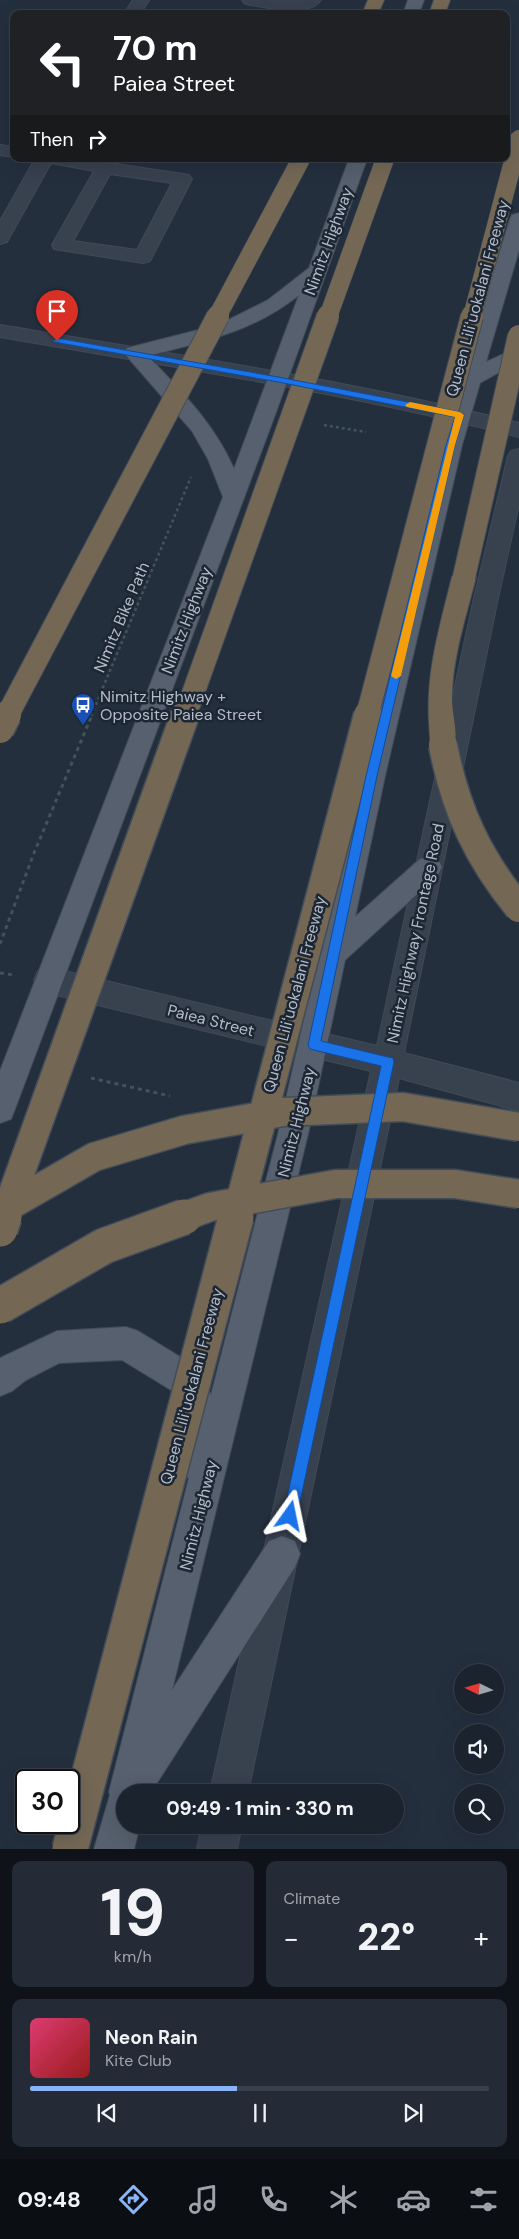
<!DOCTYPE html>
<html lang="en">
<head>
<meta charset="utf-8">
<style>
  :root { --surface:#1b232e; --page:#242b36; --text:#f1f3f6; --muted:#a0a4aa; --line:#39404a; --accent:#8ab4f8 }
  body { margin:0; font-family:"DM Sans",sans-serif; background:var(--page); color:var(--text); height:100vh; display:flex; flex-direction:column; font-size:19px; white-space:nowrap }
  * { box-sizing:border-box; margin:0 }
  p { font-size:16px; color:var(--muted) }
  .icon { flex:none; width:28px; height:28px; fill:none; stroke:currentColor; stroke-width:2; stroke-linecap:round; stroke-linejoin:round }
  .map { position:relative; height:1849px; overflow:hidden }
  .panel { display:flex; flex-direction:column; gap:12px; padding:12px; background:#0f1319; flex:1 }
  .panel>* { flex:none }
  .banner { position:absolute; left:10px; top:10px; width:500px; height:152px; border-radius:10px; box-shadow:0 5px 20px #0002,0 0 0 1px var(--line); background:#202124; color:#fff; overflow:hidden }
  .needle { width:32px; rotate:275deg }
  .fabs { position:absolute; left:454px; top:1664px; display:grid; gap:10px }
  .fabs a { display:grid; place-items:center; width:50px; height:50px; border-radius:50%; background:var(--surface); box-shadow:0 5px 20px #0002,0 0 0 1px var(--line); font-size:25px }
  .speed { position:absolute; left:15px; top:1769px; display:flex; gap:10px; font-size:25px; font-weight:700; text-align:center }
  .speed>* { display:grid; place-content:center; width:65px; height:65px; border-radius:50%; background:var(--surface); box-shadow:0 5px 20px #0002,0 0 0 1px var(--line); line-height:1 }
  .speed .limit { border:2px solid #111; border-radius:8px; background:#fff; color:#111 }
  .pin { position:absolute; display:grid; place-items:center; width:42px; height:42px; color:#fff; margin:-51px -21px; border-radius:50% 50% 50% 0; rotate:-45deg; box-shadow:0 0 5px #0007 }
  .pin .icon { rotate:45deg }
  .me { position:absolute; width:55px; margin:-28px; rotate:12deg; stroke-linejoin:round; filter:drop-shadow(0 0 4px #0008) }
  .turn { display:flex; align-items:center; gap:18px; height:105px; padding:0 20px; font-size:22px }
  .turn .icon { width:65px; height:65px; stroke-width:2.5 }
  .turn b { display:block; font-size:35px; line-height:42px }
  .then { display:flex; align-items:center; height:48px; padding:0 20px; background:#0003; gap:10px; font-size:19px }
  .big { font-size:38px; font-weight:800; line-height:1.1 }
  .panel .card { flex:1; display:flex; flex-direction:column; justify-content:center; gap:8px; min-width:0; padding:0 18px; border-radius:10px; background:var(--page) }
  .panel .dial { align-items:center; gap:0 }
  .dial b { font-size:65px; line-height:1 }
  .song { display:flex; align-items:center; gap:15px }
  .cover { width:60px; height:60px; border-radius:8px; background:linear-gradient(135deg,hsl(340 70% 55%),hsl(0 70% 35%)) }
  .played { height:5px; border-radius:2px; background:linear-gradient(90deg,var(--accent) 45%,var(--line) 45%) }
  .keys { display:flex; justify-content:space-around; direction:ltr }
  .heat { display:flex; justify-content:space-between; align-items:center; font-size:28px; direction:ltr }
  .panel .tiles { flex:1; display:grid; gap:12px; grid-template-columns:1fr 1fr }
  .card:last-child { grid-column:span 2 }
  .trip { position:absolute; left:116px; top:1784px; width:288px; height:50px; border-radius:25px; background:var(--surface); box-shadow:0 5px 20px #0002,0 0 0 1px var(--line); font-weight:800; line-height:50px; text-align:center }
  .dock { display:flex; height:80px; justify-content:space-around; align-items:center; background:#0b0e12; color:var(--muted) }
  .dock .icon { width:35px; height:35px }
  .dock .on { color:var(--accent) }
  .dock b { font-size:22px; color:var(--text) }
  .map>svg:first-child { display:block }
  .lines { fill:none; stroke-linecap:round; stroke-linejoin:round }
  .minor-casing { stroke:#414a57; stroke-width:2 }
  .major-casing { stroke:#414a57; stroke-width:2 }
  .highway-casing { stroke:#434c59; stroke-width:2 }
  .path-far1 { stroke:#3f5557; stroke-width:2.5; stroke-dasharray:3 3; stroke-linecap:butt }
  .path { stroke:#3f5557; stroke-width:3; stroke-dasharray:4 4; stroke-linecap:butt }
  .minor { fill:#38414e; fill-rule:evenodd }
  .major { fill:#56606e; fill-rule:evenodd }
  .highway { fill:#746855; fill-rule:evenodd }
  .highway-bridge-far3-casing { stroke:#434c59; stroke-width:19; stroke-linecap:butt }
  .highway-bridge-far2-casing { stroke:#434c59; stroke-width:24; stroke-linecap:butt }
  .highway-bridge-far1-casing { stroke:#434c59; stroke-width:31; stroke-linecap:butt }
  .highway-bridge-casing { stroke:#434c59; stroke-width:38; stroke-linecap:butt }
  .highway-bridge-far3 { stroke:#746855; stroke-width:18 }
  .highway-bridge-far2 { stroke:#746855; stroke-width:22 }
  .highway-bridge-far1 { stroke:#746855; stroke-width:28 }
  .highway-bridge { stroke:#746855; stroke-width:35 }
  .route { fill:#1a73e8; stroke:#114b97 }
  .slow { fill:#f59e0b }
  .labels { text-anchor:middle; stroke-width:5; stroke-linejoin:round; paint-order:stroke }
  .street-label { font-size:16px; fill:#b4bcc9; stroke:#1d2633 }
  .poi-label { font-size:16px; fill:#b4bcc9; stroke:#1d2633; text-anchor:start }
</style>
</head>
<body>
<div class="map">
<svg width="519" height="1849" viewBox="0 0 519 1849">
  <rect width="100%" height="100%" fill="#242f3e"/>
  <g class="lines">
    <g class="minor-casing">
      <path id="minor" d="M133 0H149L140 14H124Z
        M242 0H321C308 18 268 7 250 5L244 3Z
        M0 145 14 147V157L0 155Z
        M35 159H83L183 174 189 175 192 179 150 261 143 263 54 249 52 245 94 171 51 163 9 238 7 242 0 244V221ZM110 174 172 183 137 250 73 241Z
        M0 325C173 354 348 380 519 423V437C348 393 173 367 0 337Z
        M519 449V504L498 598 404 1053 519 1083V1111L399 1078 248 1792H210L371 1071 48 993 38 989 34 980 38 971 48 967 377 1046 474 598 508 456 511 451Z
        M202 1825H242L237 1849H197Z"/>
    </g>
    <g class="major-casing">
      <path id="major" d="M408 0H424L419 14H403Z
        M349 159H367L275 415 15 1109 11 1119 0 1123V1071L223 497 208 459 192 431 124 353 127 348 218 325 268 300 309 268ZM299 295 234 469C214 423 181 391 148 356 204 341 253 332 299 295Z
        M519 213V250L486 362 519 347V361L480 383 462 445 385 776 355 917 420 859 429 856 438 859 442 867 438 875 345 960 308 1134 172 1690 269 1541 282 1536 295 1541 300 1554 295 1567 155 1786 148 1788 147 1792H125V1825H140L134 1849H94L110 1795 109 1792 189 1478 187 1477 182 1465 183 1412 171 1390 122 1360 59 1363 26 1380 12 1391 0 1396V1358L57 1331 126 1327 138 1331 195 1366 211 1395 278 1134 359 776 440 445 510 219 512 215Z"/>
    </g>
    <g class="highway-casing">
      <path id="highway" d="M368 0H384L378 14H362Z
        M434 0H450L445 14H429Z
        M464 569 472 571 476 577C466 617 452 658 452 699 452 716 460 737 452 752L443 755 434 752C429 743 430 733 429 722 426 672 440 625 452 577L456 571Z"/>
    </g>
    <path class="path-far1" d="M324 425 366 432
      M91 716 191 477"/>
    <path class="path" d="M0 944 34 853 92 715
      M0 973 14 975
      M91 1078 170 1096"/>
    <use href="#minor" class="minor"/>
    <use href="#major" class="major"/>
    <use href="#highway" class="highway"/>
    <g class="highway-bridge-far3-casing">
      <path id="highway-bridge-far3" d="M217 317 301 159
        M328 317 385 159
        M472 317 519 139"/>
    </g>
    <g class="highway-bridge-far2-casing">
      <path id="highway-bridge-far2" d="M464 577 519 336
        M7 716 218 316
        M185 716 328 316
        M367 716 472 316"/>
    </g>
    <g class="highway-bridge-far1-casing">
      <path id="highway-bridge-far1" d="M0 729 7 715
        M443 745C455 809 478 858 519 908
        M2 1210 94 1157 184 1130 283 1112 403 1107 519 1127
        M4 1218 185 715
        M180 1218 210 1207 336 1184H455L519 1194
        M236 1218 368 715"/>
    </g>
    <g class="highway-bridge-casing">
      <path id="highway-bridge" d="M0 1229 4 1217
        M0 1306 104 1246 184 1217
        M70 1849 236 1217"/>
    </g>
    <use href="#highway-bridge-far3" class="highway-bridge-far3"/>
    <use href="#highway-bridge-far2" class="highway-bridge-far2"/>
    <use href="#highway-bridge-far1" class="highway-bridge-far1"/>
    <use href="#highway-bridge" class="highway-bridge"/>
  </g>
  <path class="route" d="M57 338 278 377 460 412 464 415 455 445 377 776 321 1041 388 1057 393 1058 394 1062 297 1516 295 1522 290 1524 285 1522 283 1516 381 1066 314 1050 310 1049 308 1045 366 776 446 445 455 417 278 382 54 342 53 341Z"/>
  <path class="slow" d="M410 402 460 412 464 415 455 445 401 676 396 679 391 676 455 417 407 407 405 405Z"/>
  <defs>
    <g id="bus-pin" transform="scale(1.25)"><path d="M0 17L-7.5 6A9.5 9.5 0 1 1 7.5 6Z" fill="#1a4fb4" stroke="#1d2633"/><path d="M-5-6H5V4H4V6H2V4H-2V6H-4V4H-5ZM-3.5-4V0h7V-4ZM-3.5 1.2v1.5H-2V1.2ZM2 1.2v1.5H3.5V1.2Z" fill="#fff"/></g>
  </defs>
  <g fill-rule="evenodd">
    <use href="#bus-pin" x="83" y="705"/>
  </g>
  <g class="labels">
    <g class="street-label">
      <text transform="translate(328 241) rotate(-70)" y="6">Nimitz Highway</text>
      <text transform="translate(477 298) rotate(-75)" y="6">Queen Liliʻuokalani Freeway</text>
      <text transform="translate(121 617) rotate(-67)" y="6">Nimitz Bike Path</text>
      <text transform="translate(186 620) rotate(-69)" y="6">Nimitz Highway</text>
      <text transform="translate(415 933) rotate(-78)" y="6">Nimitz Highway Frontage Road</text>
      <text transform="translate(294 994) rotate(-75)" y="6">Queen Liliʻuokalani Freeway</text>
      <text transform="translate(211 1020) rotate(14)" y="6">Paiea Street</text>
      <text transform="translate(296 1122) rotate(-76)" y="6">Nimitz Highway</text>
      <text transform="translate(191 1386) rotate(-75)" y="6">Queen Liliʻuokalani Freeway</text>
      <text transform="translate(198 1515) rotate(-76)" y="6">Nimitz Highway</text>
    </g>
    <g class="poi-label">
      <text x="100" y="702">Nimitz Highway +<tspan x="100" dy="18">Opposite Paiea Street</tspan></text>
    </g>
  </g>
</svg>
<div class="fabs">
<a><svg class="needle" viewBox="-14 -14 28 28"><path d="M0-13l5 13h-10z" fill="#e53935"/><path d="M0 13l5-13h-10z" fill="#a0a4aa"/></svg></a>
<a><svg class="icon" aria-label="sound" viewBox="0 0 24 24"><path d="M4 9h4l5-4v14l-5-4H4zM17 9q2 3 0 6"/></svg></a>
<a><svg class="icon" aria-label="search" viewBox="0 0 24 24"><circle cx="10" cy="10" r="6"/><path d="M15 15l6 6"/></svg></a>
</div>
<div class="speed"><div class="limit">30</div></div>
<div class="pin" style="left:57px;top:341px;background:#d93025"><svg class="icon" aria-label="arrive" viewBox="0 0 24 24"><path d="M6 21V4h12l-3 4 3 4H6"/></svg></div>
<svg class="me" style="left:290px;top:1516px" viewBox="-20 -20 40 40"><path d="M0-17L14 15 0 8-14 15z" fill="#1a73e8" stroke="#fff" stroke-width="4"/></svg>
<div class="trip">09:49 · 1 min · 330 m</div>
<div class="banner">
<div class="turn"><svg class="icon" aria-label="left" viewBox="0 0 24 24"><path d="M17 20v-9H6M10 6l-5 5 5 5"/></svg><div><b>70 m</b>Paiea Street</div></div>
<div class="then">Then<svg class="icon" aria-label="right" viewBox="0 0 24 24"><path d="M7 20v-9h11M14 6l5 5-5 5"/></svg></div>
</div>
</div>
<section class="panel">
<div class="tiles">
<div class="card dial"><b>19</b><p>km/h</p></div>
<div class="card"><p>Climate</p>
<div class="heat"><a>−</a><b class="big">22°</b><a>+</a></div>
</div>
<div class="card">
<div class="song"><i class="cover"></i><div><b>Neon Rain</b><p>Kite Club</p></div></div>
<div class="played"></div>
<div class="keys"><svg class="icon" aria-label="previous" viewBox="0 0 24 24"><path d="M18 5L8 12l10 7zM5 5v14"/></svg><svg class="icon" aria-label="pause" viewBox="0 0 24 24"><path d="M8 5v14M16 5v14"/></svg><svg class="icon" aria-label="next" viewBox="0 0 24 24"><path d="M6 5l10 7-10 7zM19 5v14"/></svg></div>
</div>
</div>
</section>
<nav class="dock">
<b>09:48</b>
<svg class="icon on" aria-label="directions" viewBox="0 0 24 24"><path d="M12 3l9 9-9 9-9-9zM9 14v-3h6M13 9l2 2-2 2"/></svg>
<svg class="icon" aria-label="music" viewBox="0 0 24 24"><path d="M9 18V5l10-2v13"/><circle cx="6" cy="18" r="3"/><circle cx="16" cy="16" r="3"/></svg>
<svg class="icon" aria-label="phone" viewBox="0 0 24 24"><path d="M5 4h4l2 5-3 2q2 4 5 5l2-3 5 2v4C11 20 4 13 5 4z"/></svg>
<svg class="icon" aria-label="climate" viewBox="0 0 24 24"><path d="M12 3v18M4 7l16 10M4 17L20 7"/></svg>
<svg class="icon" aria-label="car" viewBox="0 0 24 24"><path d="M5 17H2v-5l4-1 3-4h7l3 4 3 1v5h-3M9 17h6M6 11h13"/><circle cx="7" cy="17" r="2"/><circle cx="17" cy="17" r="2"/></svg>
<svg class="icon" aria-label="filters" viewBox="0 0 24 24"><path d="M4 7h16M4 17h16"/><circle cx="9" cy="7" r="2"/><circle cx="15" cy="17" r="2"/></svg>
</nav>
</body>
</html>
